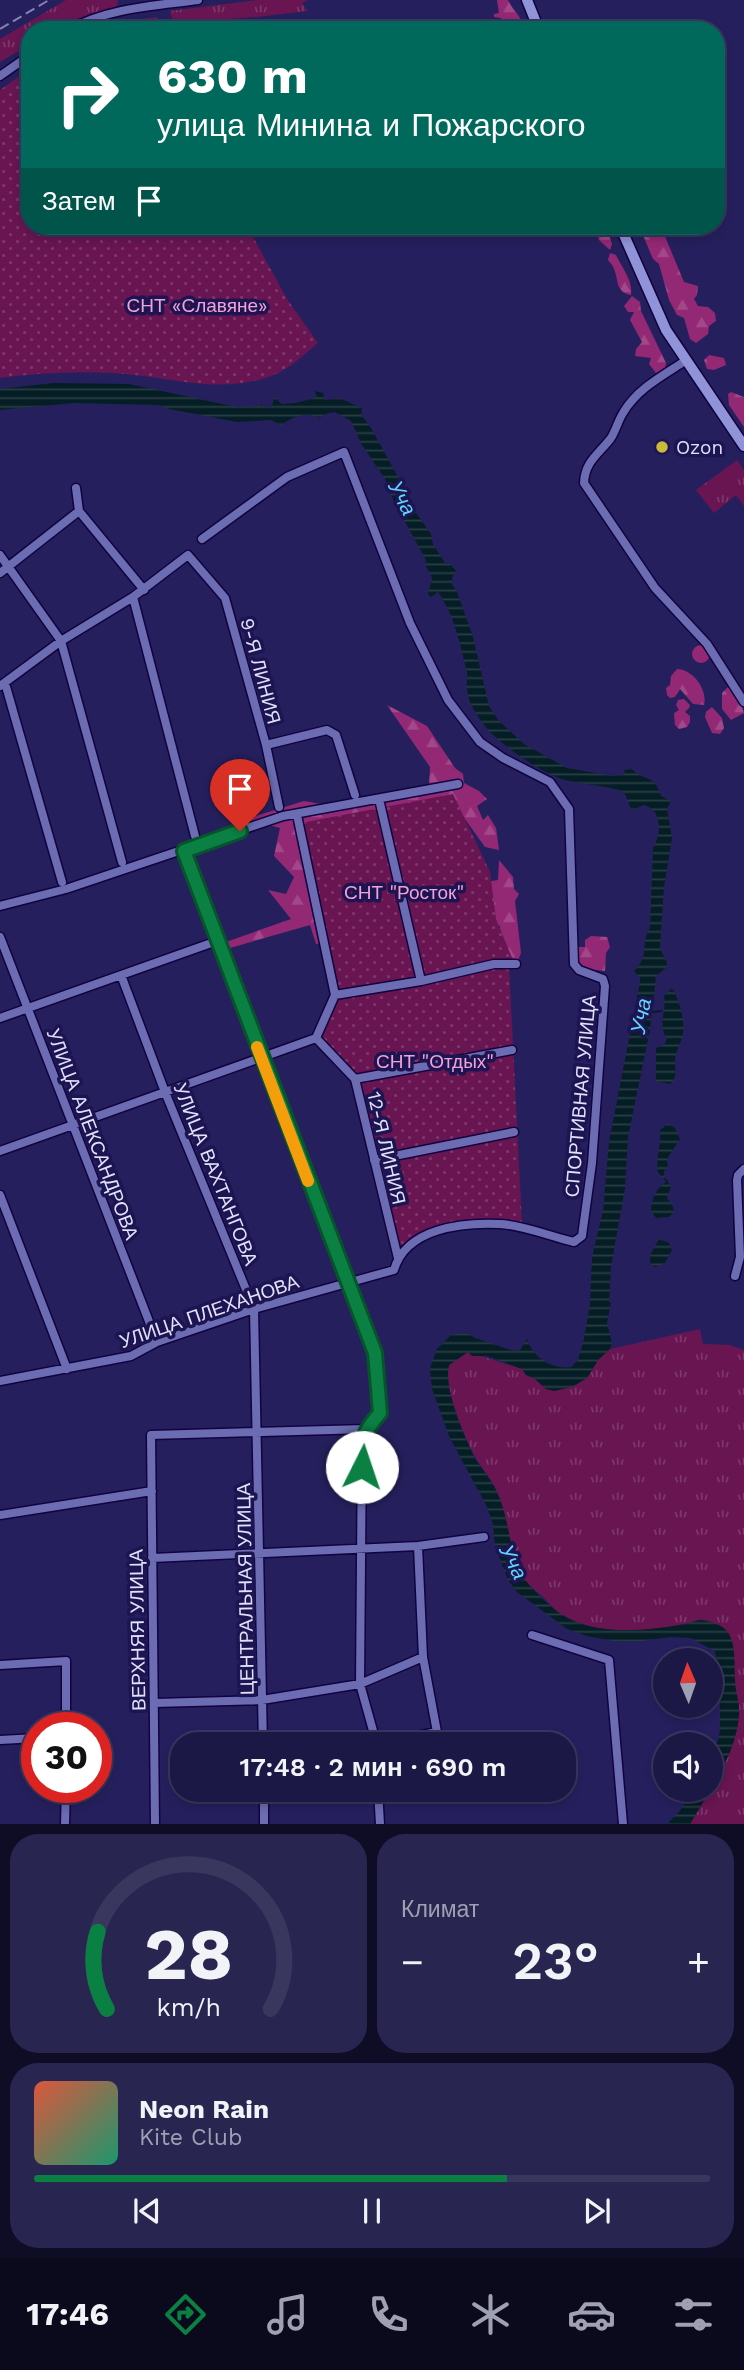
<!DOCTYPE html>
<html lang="ru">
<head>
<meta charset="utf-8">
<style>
  :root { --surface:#1c1846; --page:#292551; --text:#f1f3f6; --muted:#a0a0b3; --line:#3a375f; --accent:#0b8043 }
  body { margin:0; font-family:"Work Sans",sans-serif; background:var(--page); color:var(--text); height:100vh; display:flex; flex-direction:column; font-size:26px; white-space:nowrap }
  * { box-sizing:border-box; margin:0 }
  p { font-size:23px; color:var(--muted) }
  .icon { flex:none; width:38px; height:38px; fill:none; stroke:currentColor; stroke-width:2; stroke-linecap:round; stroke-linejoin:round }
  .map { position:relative; height:1824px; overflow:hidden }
  .panel { display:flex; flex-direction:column; gap:10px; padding:10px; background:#0f0d26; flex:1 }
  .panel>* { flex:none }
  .hud { position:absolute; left:21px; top:21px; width:704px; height:214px; border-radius:28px; box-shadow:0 4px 10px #0003,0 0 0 2px var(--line); background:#00695c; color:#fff; overflow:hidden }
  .needle { width:46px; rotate:358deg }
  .tools { position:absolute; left:653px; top:1648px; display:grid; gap:14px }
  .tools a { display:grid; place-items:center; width:70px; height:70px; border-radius:50%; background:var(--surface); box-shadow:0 4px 10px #0003,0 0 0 2px var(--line); font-size:35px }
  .speed { position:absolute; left:21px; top:1712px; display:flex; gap:14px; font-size:35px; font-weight:700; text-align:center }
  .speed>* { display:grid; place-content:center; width:91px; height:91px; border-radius:50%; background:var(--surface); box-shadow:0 4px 10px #0003,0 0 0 2px var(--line); line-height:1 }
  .speed .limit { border:10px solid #d22; background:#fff; color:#111 }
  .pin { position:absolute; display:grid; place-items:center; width:60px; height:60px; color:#fff; margin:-72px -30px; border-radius:50% 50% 50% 0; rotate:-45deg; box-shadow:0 0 7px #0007 }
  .pin .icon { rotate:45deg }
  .me { position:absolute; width:77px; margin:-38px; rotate:4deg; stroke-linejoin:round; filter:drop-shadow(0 0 5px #0008) }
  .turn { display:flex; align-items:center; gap:24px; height:147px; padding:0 21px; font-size:32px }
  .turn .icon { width:91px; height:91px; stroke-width:2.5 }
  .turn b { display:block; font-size:49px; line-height:60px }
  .then { display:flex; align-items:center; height:66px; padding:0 21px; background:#0003; gap:14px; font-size:26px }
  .big { font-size:52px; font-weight:600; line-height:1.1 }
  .panel .tile { flex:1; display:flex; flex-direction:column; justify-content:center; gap:10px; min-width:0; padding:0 24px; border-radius:28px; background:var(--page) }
  .panel .dial { align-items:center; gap:0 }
  .dial svg { height:182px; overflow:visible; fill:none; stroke:var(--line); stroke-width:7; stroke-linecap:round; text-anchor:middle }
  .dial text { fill:var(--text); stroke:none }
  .song { display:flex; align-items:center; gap:21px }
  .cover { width:84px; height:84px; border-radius:10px; background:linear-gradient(135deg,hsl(10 70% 55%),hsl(160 70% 35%)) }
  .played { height:7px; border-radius:4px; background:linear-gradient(90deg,var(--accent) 70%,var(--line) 70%) }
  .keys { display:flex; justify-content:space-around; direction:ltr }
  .heat { display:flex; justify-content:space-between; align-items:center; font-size:38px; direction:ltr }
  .panel .tiles { flex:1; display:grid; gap:10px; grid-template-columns:1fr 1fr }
  .tile:last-child { grid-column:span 2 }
  .trip { position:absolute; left:170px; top:1732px; width:406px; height:70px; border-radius:28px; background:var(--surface); box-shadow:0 4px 10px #0003,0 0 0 2px var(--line); font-weight:600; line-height:70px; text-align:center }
  .tabs { display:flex; height:112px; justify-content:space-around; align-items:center; background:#0b0a1c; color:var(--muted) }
  .tabs .icon { width:49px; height:49px }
  .tabs .current { color:var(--accent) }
  .tabs b { font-size:32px; color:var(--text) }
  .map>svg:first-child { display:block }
  .grass { fill:url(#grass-tufts) }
  .forest { fill:url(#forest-firs) }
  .garden { fill:url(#garden-dots) }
  .water { fill:url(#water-rules) }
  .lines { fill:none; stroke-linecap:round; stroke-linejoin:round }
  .stream { stroke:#051d24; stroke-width:2 }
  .minor-casing { stroke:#110340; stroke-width:11 }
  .major-casing { stroke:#110340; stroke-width:13 }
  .minor { stroke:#6b6cb1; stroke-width:8 }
  .major { stroke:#9093d7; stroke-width:10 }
  .rail { stroke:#8684ae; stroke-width:2; stroke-dasharray:10 5; stroke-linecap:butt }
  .route-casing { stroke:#07532c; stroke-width:18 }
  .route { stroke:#0b8043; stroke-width:12 }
  .slow { stroke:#f59e0b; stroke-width:12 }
  .poi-dot { fill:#caba39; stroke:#1d1452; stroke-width:2.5 }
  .labels { text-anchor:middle; stroke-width:7; stroke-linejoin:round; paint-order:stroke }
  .park-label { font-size:19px; fill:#f3a2d5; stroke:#1d1452 }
  .poi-label { font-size:19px; fill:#e0e2f9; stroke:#1d1452; text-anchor:start }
  .street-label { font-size:19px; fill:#e0e2f9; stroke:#1d1452 }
  .water-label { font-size:21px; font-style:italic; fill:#61d4f9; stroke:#1d1452 }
</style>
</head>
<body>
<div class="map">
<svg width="744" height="1824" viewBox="0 0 744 1824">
  <defs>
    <pattern id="grass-tufts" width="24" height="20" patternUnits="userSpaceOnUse" patternTransform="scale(1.75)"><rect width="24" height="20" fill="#681551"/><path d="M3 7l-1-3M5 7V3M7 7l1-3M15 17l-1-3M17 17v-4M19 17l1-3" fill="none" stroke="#7d376b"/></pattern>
    <pattern id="forest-firs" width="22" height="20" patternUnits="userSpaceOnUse" patternTransform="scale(1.75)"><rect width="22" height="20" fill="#932874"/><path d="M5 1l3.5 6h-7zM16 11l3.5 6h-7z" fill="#a24789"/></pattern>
    <pattern id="garden-dots" width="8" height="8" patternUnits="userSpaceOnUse" patternTransform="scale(1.75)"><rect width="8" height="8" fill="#681551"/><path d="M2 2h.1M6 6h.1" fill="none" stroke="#7d376b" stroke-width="1.8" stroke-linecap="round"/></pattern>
    <pattern id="water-rules" width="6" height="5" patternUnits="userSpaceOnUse" patternTransform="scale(1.75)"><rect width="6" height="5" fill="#051d24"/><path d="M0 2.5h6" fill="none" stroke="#293e45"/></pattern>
  </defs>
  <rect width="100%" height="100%" fill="#25205d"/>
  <path class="grass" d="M66 0H118L117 7 81 19 61 30H30V44L0 62V39Z
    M259 0H308L302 3 307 11 257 17 173 23 170 11Z
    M737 460 744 470V506L736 495 714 513 696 490Z
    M700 1329 703 1344 730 1345 744 1350V1824H690C711 1789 739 1751 739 1708 739 1703 736 1698 735 1692 734 1678 734 1663 733 1648L701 1620C659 1631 601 1639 561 1614 554 1610 548 1601 542 1596 534 1589 525 1582 520 1573 508 1546 509 1514 494 1486 490 1477 482 1469 477 1460 465 1439 443 1388 449 1365L468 1352 522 1369 526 1375 535 1379 546 1389 554 1391 580 1382 591 1372 598 1360 610 1349Z"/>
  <path class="forest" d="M497 0H508C513 11 524 18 524 30H506L501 18 494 17V14L499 13Z
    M594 226H606L612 244 610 250 599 240Z
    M639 226H657L656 231 664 234 684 282 698 286 697 295 694 299 698 306 708 307 715 313 716 321 709 326 708 334 696 343 690 339 684 318 677 315 669 300 659 264 653 259Z
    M610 253 616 255C622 268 633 280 631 295 615 292 619 280 614 269 613 265 610 263 608 260Z
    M632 296 640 302 641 311 666 363 665 369 656 373 649 364 651 358 635 356 636 349 642 342 630 320 634 312H628L624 306Z
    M709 355 724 358 726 365 714 370 707 369 704 360Z
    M731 392 744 397V427L729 405 728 394Z
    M692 654a9 9 0 1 1 18 0a9 9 0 1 1-18 0Z
    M677 669C692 669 708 689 704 705L693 704 680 689 675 697 670 698 667 695 666 688 670 685 671 676Z
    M728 687H731L738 696 744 713 731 720 722 709V693Z
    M684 699 690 705 689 708 685 712 690 716V722L687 727 679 729 675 725 674 713 679 710 676 705 678 700Z
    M387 705 427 726 455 768 463 774 464 783 479 791 487 799 477 806 483 820 488 815 496 828 499 850 485 847 450 798 331 942 316 944 310 925 230 948 226 942 291 919 268 890 286 894 294 877 274 856 280 828 246 819 304 801 321 804 429 785 430 767Z
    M712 707 722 718 724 728 720 734 712 733 705 717 706 712Z
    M499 860 513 877 514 889 519 894 515 901 521 953 514 970 501 943 500 926 472 918 474 884 498 880Z
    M591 936 607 937 610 947 606 953 605 971 588 969 578 962 577 947H585V940Z"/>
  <path class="garden" d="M156 17 166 30H92L98 26Z
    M30 69V226H247L287 299 318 343C304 354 289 370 271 376 217 396 166 375 112 373 74 371 37 373 0 378V90Z
    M453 794 490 872 496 919 513 960 337 993 301 823Z
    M509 966 522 1225C499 1221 450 1219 429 1229 419 1233 409 1241 400 1246L357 1076 319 1038 336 997Z"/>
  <path class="water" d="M53 383 129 384 237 407 260 406 261 404 264 407H272L274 397 282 404 296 403 317 397 315 391 323 393 325 400 339 398 362 408 361 415 370 426 399 479H405L404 490 409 503 431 534 433 544 445 563 450 564 456 571 452 578V584L457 592 473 637 489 706 499 721 524 744 567 768 614 776 625 774 624 770 632 769C644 782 654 773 661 796L671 801 667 809 672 838 664 887 660 946C660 954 668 958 667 967L656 976 650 1030 628 1137 625 1188 611 1267 609 1302 611 1303 607 1323 612 1343 610 1349 598 1360 587 1378 572 1387 554 1391 546 1389 535 1379 526 1375 522 1369 487 1356H472L468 1352 449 1365C443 1388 465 1439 476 1460 482 1469 489 1477 494 1486 509 1513 508 1545 520 1572 525 1583 550 1607 561 1614 594 1636 642 1631 680 1625 687 1624 694 1621 700 1620 707 1620 720 1624 725 1629 737 1640 734 1665 735 1680 735 1689 738 1697 739 1706 741 1733 725 1767 710 1790L711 1755 718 1741 720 1730V1677L715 1651 690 1638 670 1637 642 1641 619 1642 587 1636 567 1629 517 1592 508 1580 495 1546 493 1524 487 1507 449 1436 432 1389 430 1368 437 1349 451 1335 467 1333 475 1338 514 1351 520 1350 527 1339C532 1356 551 1370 571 1367L578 1360 584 1339 590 1304 592 1257 603 1211 609 1142 640 982V978L634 971C650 956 640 943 650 928L653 848C662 834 662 809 644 805L632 810C628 804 628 796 622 791 618 788 575 783 565 780 541 773 506 748 489 731 480 720 467 703 467 688 466 683 468 678 467 672 460 645 455 616 438 592L431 597 428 594C431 578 436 582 425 565L426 560 395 504 385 479 362 445 351 421 335 412 325 414 320 418C306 411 292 417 281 425L271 420 237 422 169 409 158 405 74 403 0 410V389Z
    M671 989 674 990C679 1003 685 1018 683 1033 682 1042 676 1050 675 1059 675 1070 678 1077 670 1084L656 1081V1048L664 1045 667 1039C657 1024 667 1011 664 996Z
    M668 1124 675 1128 680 1139 667 1159 668 1168 664 1171V1176L671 1186 667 1198 673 1207 674 1212 669 1217 656 1218 651 1211C651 1200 656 1188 666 1182 664 1178 660 1176 658 1172 655 1163 662 1141 660 1130Z
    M659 1239 669 1243 672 1250 665 1263 655 1267 650 1263V1255Z
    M693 1790H710L690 1824H667L679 1812Z"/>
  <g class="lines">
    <path class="stream" d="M653 1012 661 1011"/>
    <g class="minor-casing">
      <path id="minor" d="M68 30C108 8 153 6 198 0
        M0 76 30 55
        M685 361C662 376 637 389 623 413 618 421 616 430 611 438 599 454 585 461 584 483L655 588 707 644 744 702
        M76 488 79 511 144 590
        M0 555 61 641 122 862
        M0 573 79 511
        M133 597 195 836
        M5 683 62 882
        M0 686 61 641 133 597 188 555 225 598 266 745 279 807
        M266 745 327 730 336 735 355 795
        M379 799 421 981
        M297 815 335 995 316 1038 355 1079 398 1258
        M184 851 375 1353 380 1413 366 1429 362 1440 360 1684 377 1745
        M0 906 66 889 283 816 458 784
        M0 937 157 1342
        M121 975 165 1092 254 1309 263 1745
        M335 995 421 981 494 964H516
        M0 1018 217 941
        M355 1079 512 1050
        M0 1151 316 1038
        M374 1160 514 1132
        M0 1195 67 1369
        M735 1276 740 1257 737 1180 738 1175 744 1169
        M0 1381 131 1356 157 1342 254 1309 394 1270C406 1228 463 1222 500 1224 523 1225 552 1237 574 1242L582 1236 592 1163 605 986 603 979 579 970 574 964 569 809 550 782 503 758 480 742 448 700 410 623 344 452 287 477 202 539
        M0 1515 152 1491
        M152 1558 418 1546 484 1537
        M532 1635 609 1660 623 1824
        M0 1665 66 1661V1727
        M154 1703 262 1700 360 1684 423 1657
        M0 1740 37 1738
        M377 1744 437 1732 423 1657 418 1546
        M264 1790V1824
        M378 1790 380 1824
        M65 1824 66 1787
        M155 1824 151 1435 366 1429"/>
    </g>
    <g class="major-casing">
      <path id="major" d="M527 0 539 30
        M620 226 666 330 744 446"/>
    </g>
    <use href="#minor" class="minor"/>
    <use href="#major" class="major"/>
    <path class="rail" d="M0 29 49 0"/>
  </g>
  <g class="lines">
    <g class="route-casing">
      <path id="route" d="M240 831 184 851 375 1353 380 1413C362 1433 362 1440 362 1467"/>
    </g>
    <use href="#route" class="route"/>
    <path class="slow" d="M257 1047 308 1181"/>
  </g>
  <circle class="poi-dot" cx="662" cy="447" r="7"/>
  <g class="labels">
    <g class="park-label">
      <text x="197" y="312">СНТ «Славяне»</text>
      <text x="404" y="899">СНТ "Росток"</text>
      <text x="435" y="1068">СНТ "Отдых"</text>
    </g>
    <g class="poi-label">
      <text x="676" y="454">Ozon</text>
    </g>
    <g class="street-label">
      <text transform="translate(261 671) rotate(75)" y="7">9-Я ЛИНИЯ</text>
      <text transform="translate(580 1096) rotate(-85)" y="7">СПОРТИВНАЯ УЛИЦА</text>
      <text transform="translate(93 1134) rotate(69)" y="7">УЛИЦА АЛЕКСАНДРОВА</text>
      <text transform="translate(387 1148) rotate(77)" y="7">12-Я ЛИНИЯ</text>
      <text transform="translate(216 1174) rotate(68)" y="7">УЛИЦА ВАХТАНГОВА</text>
      <text transform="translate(209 1311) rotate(-19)" y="7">УЛИЦА ПЛЕХАНОВА</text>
      <text transform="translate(245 1589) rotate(-91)" y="7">ЦЕНТРАЛЬНАЯ УЛИЦА</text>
      <text transform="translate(137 1630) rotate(-91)" y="7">ВЕРХНЯЯ УЛИЦА</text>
    </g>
    <g class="water-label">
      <text transform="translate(402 498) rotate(62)" y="7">Уча</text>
      <text transform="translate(641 1016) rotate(-79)" y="7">Уча</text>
      <text transform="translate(513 1562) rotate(63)" y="7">Уча</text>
    </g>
  </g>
</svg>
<div class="tools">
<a><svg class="needle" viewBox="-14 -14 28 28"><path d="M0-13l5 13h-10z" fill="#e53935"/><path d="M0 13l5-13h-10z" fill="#a0a0b3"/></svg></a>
<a><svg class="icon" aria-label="sound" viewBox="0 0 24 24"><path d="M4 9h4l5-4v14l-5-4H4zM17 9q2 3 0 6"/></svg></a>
</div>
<div class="speed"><div class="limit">30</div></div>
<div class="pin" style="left:240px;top:831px;background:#d93025"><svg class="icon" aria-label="arrive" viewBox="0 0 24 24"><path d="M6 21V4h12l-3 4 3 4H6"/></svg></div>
<svg class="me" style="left:362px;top:1467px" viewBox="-20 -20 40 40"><circle r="19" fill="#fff"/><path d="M0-13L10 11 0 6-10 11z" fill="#0b8043"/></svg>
<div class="trip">17:48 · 2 мин · 690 m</div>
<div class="hud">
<div class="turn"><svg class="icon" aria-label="right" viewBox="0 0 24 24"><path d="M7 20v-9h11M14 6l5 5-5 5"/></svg><div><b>630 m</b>улица Минина и Пожарского</div></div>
<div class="then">Затем<svg class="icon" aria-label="arrive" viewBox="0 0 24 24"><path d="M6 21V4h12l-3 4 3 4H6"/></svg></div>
</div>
</div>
<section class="panel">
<div class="tiles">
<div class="tile dial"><svg viewBox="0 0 100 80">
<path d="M14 69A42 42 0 1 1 86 69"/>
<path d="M14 69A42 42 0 0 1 10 35" stroke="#0b8043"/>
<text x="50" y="56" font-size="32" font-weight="700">28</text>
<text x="50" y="72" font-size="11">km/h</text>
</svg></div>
<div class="tile"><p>Климат</p>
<div class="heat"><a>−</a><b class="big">23°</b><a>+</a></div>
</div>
<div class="tile">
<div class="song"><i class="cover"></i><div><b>Neon Rain</b><p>Kite Club</p></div></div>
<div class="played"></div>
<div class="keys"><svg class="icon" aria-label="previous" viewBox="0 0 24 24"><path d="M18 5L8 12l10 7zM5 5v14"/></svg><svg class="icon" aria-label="pause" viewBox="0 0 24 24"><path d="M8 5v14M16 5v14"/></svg><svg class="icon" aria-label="next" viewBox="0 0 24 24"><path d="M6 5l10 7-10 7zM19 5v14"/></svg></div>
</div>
</div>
</section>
<nav class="tabs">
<b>17:46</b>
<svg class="icon current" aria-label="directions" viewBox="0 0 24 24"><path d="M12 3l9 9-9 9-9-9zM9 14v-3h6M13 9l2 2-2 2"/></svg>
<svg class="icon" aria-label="music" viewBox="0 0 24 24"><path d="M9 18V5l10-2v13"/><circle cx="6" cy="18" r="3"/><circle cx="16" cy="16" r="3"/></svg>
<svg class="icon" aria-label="phone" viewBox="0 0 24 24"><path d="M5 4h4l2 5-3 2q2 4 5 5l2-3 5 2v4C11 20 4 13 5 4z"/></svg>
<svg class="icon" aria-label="climate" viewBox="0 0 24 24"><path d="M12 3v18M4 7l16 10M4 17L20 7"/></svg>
<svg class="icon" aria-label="car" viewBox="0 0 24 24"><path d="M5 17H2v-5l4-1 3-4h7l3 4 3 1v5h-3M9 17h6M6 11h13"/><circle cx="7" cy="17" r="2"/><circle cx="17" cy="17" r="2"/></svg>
<svg class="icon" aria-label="filters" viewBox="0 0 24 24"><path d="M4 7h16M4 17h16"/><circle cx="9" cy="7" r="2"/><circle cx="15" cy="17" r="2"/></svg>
</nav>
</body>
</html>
